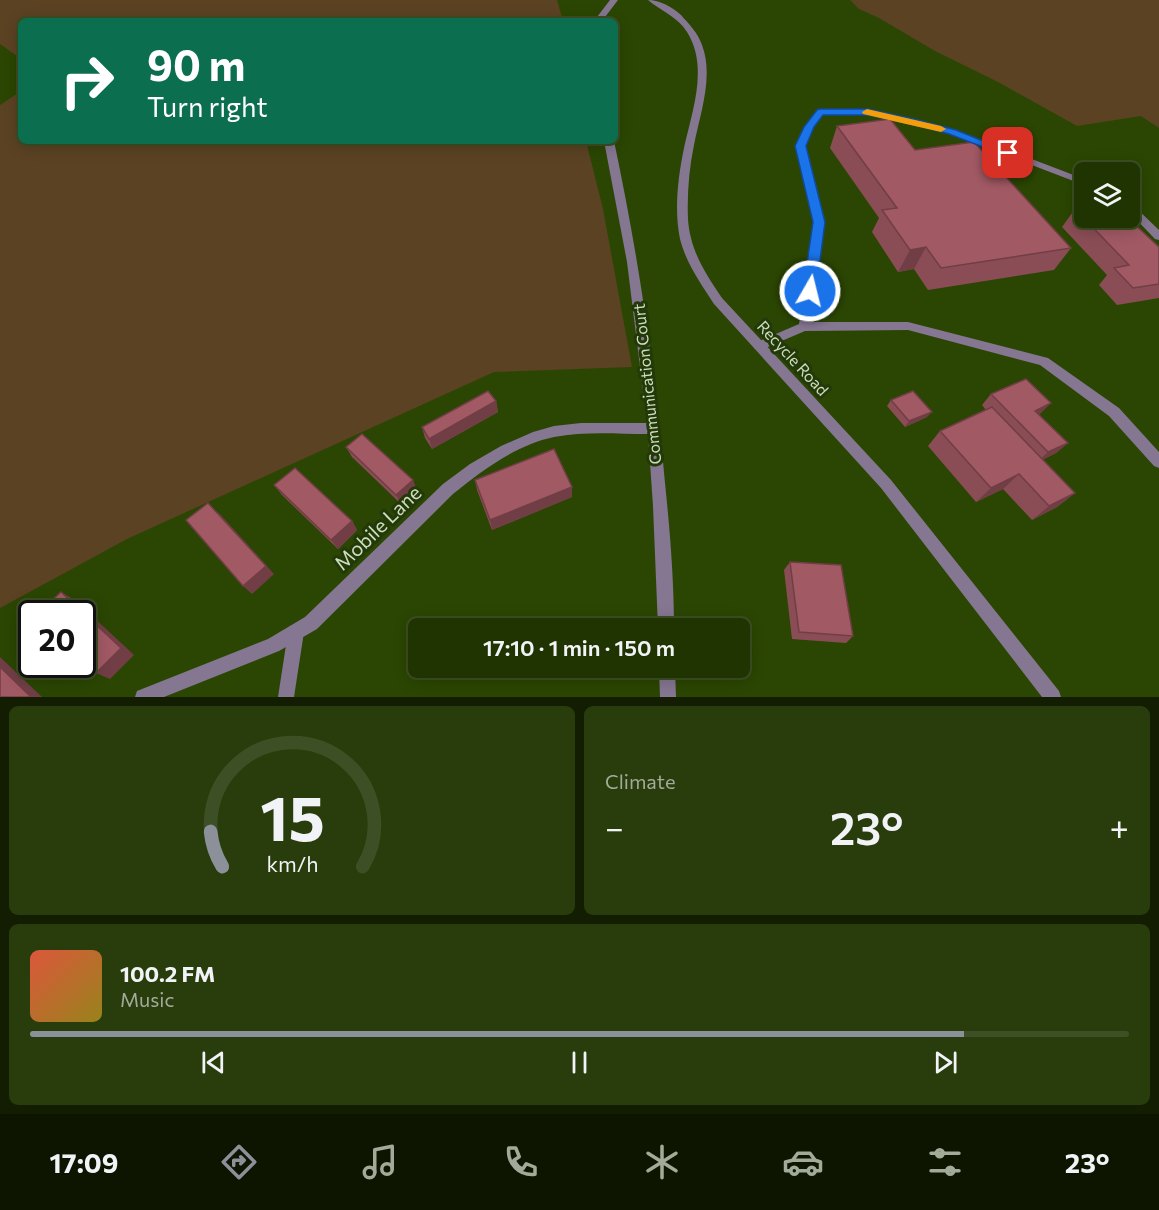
<!DOCTYPE html>
<html lang="en">
<head>
<meta charset="utf-8">
<style>
  :root { --surface:#203402; --page:#283c0c; --text:#f1f3f6; --muted:#a2aa99; --line:#3d4f24; --accent:#8c9099 }
  body { margin:0; font-family:Commissioner,sans-serif; background:var(--page); color:var(--text); height:100vh; display:flex; flex-direction:column; font-size:22px; white-space:nowrap }
  * { box-sizing:border-box; margin:0 }
  p { font-size:20px; color:var(--muted) }
  .icon { flex:none; width:33px; height:33px; fill:none; stroke:currentColor; stroke-width:2; stroke-linecap:round; stroke-linejoin:round }
  .map { position:relative; height:697px; overflow:hidden }
  .side { display:flex; flex-direction:column; gap:9px; padding:9px; background:#121d01; flex:1 }
  .side>* { flex:none }
  .banner { position:absolute; left:18px; top:18px; width:600px; height:126px; border-radius:9px; box-shadow:0 3px 15px #0003,0 0 0 2px var(--line); background:#0b6e4f; color:#fff; overflow:hidden }
  .controls { position:absolute; left:1074px; top:162px; display:grid; gap:12px }
  .controls a { display:grid; place-items:center; width:66px; height:66px; border-radius:9px; background:var(--surface); box-shadow:0 3px 15px #0003,0 0 0 2px var(--line); font-size:30px }
  .speed { position:absolute; left:18px; top:600px; display:flex; gap:12px; font-size:30px; font-weight:700; text-align:center }
  .speed>* { display:grid; place-content:center; width:78px; height:78px; border-radius:50%; background:var(--surface); box-shadow:0 3px 15px #0003,0 0 0 2px var(--line); line-height:1 }
  .speed .limit { border:3px solid #111; border-radius:9px; background:#fff; color:#111 }
  .pin { position:absolute; display:grid; place-items:center; width:51px; height:51px; color:#fff; margin:-26px; border-radius:12px; box-shadow:0 3px 9px #0006 }
  .me { position:absolute; width:66px; margin:-33px; rotate:8deg; stroke-linejoin:round; filter:drop-shadow(0 0 4px #0008) }
  .turn { display:flex; align-items:center; gap:21px; height:126px; padding:0 30px; font-size:27px }
  .turn .icon { width:78px; height:78px; stroke-width:2.5 }
  .turn b { display:block; font-size:42px; line-height:51px }
  .big { font-size:45px; font-weight:600; line-height:1.1 }
  .side .tile { flex:1; display:flex; flex-direction:column; justify-content:center; gap:9px; min-width:0; padding:0 21px; border-radius:9px; background:var(--page) }
  .side .dial { align-items:center; gap:0 }
  .dial svg { height:156px; overflow:visible; fill:none; stroke:var(--line); stroke-width:7; stroke-linecap:round; text-anchor:middle }
  .dial text { fill:var(--text); stroke:none }
  .song { display:flex; align-items:center; gap:18px }
  .cover { width:72px; height:72px; border-radius:9px; background:linear-gradient(135deg,hsl(10 70% 55%),hsl(50 70% 35%)) }
  .played { height:6px; border-radius:3px; background:linear-gradient(90deg,var(--accent) 85%,var(--line) 85%) }
  .keys { display:flex; justify-content:space-around; direction:ltr }
  .heat { display:flex; justify-content:space-between; align-items:center; font-size:33px; direction:ltr }
  .side .tiles { flex:1; display:grid; gap:9px; grid-template-columns:1fr 1fr }
  .tile:last-child { grid-column:span 2 }
  .trip { position:absolute; left:408px; top:618px; width:342px; height:60px; border-radius:9px; background:var(--surface); box-shadow:0 3px 15px #0003,0 0 0 2px var(--line); font-weight:600; line-height:60px; text-align:center }
  .menu { display:flex; height:96px; justify-content:space-around; align-items:center; background:#0d1501; color:var(--muted) }
  .menu .icon { width:42px; height:42px }
  .menu .active { color:var(--accent) }
  .menu b { font-size:27px; color:var(--text) }
  .map>svg:first-child { display:block }
  .green { fill:#5b4223 }
  .lines { fill:none; stroke-linecap:round; stroke-linejoin:round }
  .lane { fill:#857691; fill-rule:evenodd }
  .street { fill:#857691; fill-rule:evenodd }
  .wall { fill:#8a4d56 }
  .shaded-wall { fill:#713e46 }
  .building { fill:#a15964; stroke:#713e46; stroke-width:1.5 }
  .route { fill:#1a73e8; stroke:#114b97; stroke-width:1.5 }
  .slow { fill:#f59e0b }
  .labels { text-anchor:middle; stroke-width:6; stroke-linejoin:round; paint-order:stroke }
  .street-label { font-size:16px; fill:#ccdebd; stroke:#243909 }
  .near-street-label { font-size:20px; fill:#ccdebd; stroke:#243909 }
</style>
</head>
<body>
<div class="map">
<svg width="1159" height="697" viewBox="0 0 1159 697">
  <rect width="100%" height="100%" fill="#2b4602"/>
  <path class="green" d="M0 0H557L563 21H21V59L0 44Z
    M850 0H1159V128L1141 116 1077 126 998 82 935 51 879 18 859 9Z
    M21 91V141H586L603 209 632 367 494 372 127 539 0 608V105Z"/>
  <g class="lines">
    <path class="lane" d="M820 109H868L956 130 1084 179V185L950 134 868 115H823L813 127 806 146 824 222 810 322H908L1048 358 1119 408 1159 452V468L1154 466 1109 416 1040 365 908 330 805 331 763 349H755L753 346 755 343 799 324 814 222 796 146 805 127 817 110Z
      M1130 205 1134 206 1159 230V240L1155 239 1130 213Z
      M296 624 302 626 304 632 294 697H278L288 632 290 626Z"/>
    <path class="street" d="M610 0H618L602 21H594Z
      M648 0C660 0 672 7 681 15 689 24 698 33 702 45 714 76 700 114 694 145 689 169 687 194 688 219 690 250 705 273 722 298L891 480 1059 691 1061 697H1042L881 488 714 304C701 284 686 263 680 239 674 210 678 177 684 148 692 111 709 67 687 32 678 17 661 11 648 0Z
      M604 141H614C638 254 655 368 665 483 670 531 674 580 674 628H658L653 506 648 434C617 434 585 431 554 437 516 445 483 470 453 494L317 629 279 651 164 697H135L137 691 268 639 305 617 443 484 470 464 501 446 533 432 554 426 581 423H647L627 262Z
      M659 668H675L676 697H660Z"/>
  </g>
  <path class="wall" d="M837 126 915 150 1071 248 1054 270 928 290 914 269 898 272 872 232 879 218 830 148Z
    M1075 209 1159 247V298L1117 305 1099 285 1107 275 1062 227Z
    M991 394 1040 414 1039 415 1068 443 1056 453 1042 460 1075 493 1057 507 1032 520 1003 489 976 502 928 446 940 431 986 410 982 405Z
    M891 400 927 417 905 427 887 406Z
    M496 401 498 412 432 449 425 438 422 427Z
    M346 447 417 490 401 504 352 457Z
    M475 480 572 487V497L492 530 477 490Z
    M274 485 352 521 357 530 338 549 282 495Z
    M790 562 853 636 846 643 792 639 784 570Z"/>
  <path class="shaded-wall" d="M926 247 914 269 898 272 910 250Z
    M496 401 498 412 432 449 429 439Z
    M1051 403 1040 414 1025 422 1035 411Z
    M932 412 927 417 905 427 909 421Z
    M1068 443 1056 453 1037 462 1048 452Z
    M1019 474 1003 489 976 502 991 488Z
    M413 480 417 490 401 504 396 495Z
    M572 487V497L492 530 490 520Z
    M1075 493 1057 507 1032 520 1049 506Z
    M218 512 274 574 252 594 243 586Z
    M352 521 357 530 338 549 331 540Z
    M61 592 75 600 134 655 110 679 96 673Z
    M0 657 42 697H29L0 667Z"/>
  <path class="building" d="M890 119 915 150 974 142 1071 248 941 268 926 247 910 250 882 210 897 208 837 126Z
    M1084 208V218H1128L1159 247V284L1133 288 1114 268 1129 265 1075 209Z
    M1026 379 1051 403 1035 411 1068 443 1048 452 991 394Z
    M488 391 496 401 429 439 422 427Z
    M913 391 932 412 909 421 891 400Z
    M992 407 1075 493 1049 506 1019 474 991 488 940 431Z
    M362 434 413 480 396 495 346 447Z
    M554 449 572 487 490 520 475 480Z
    M295 468 352 521 331 540 274 485Z
    M208 503 266 566 243 586 186 520Z
    M790 562 841 565 853 636 799 632Z
    M61 592 121 648 96 673 82 659V614H37Z
    M0 667 30 696 29 697H0Z"/>
  <path class="route" d="M820 109H868L914 119 956 130 1013 153 1012 155H1004L949 134 913 124 868 115H823L814 127 806 146 825 222 816 291 810 296 803 291 813 222 795 146 804 127 817 110Z"/>
  <path class="slow" d="M867 109 941 126 946 129 941 132 863 114 862 112Z"/>
  <g class="labels">
    <g class="street-label">
      <text transform="translate(793 358) rotate(47)" y="6">Recycle Road</text>
      <text transform="translate(647 384) rotate(-96)" y="6">Communication Court</text>
    </g>
    <g class="near-street-label">
      <text transform="translate(378 528) rotate(-44)" y="7">Mobile Lane</text>
    </g>
  </g>
</svg>
<div class="controls">
<a><svg class="icon" aria-label="layers" viewBox="0 0 24 24"><path d="M12 4l9 5-9 5-9-5zM3 14l9 5 9-5"/></svg></a>
</div>
<div class="speed"><div class="limit">20</div></div>
<div class="pin" style="left:1008px;top:153px;background:#d93025"><svg class="icon" aria-label="arrive" viewBox="0 0 24 24"><path d="M6 21V4h12l-3 4 3 4H6"/></svg></div>
<svg class="me" style="left:810px;top:291px" viewBox="-20 -20 40 40"><circle r="17" fill="#1a73e8" stroke="#fff" stroke-width="3"/><path d="M0-11L8 9 0 5-8 9z" fill="#fff"/></svg>
<div class="trip">17:10 · 1 min · 150 m</div>
<div class="banner">
<div class="turn"><svg class="icon" aria-label="right" viewBox="0 0 24 24"><path d="M7 20v-9h11M14 6l5 5-5 5"/></svg><div><b>90 m</b>Turn right</div></div>
</div>
</div>
<section class="side">
<div class="tiles">
<div class="tile dial"><svg viewBox="0 0 100 80">
<path d="M14 69A42 42 0 1 1 86 69"/>
<path d="M14 69A42 42 0 0 1 8 51" stroke="#8c9099"/>
<text x="50" y="56" font-size="32" font-weight="700">15</text>
<text x="50" y="72" font-size="11">km/h</text>
</svg></div>
<div class="tile"><p>Climate</p>
<div class="heat"><a>−</a><b class="big">23°</b><a>+</a></div>
</div>
<div class="tile">
<div class="song"><i class="cover"></i><div><b>100.2 FM</b><p>Music</p></div></div>
<div class="played"></div>
<div class="keys"><svg class="icon" aria-label="previous" viewBox="0 0 24 24"><path d="M18 5L8 12l10 7zM5 5v14"/></svg><svg class="icon" aria-label="pause" viewBox="0 0 24 24"><path d="M8 5v14M16 5v14"/></svg><svg class="icon" aria-label="next" viewBox="0 0 24 24"><path d="M6 5l10 7-10 7zM19 5v14"/></svg></div>
</div>
</div>
</section>
<nav class="menu">
<b>17:09</b>
<svg class="icon active" aria-label="directions" viewBox="0 0 24 24"><path d="M12 3l9 9-9 9-9-9zM9 14v-3h6M13 9l2 2-2 2"/></svg>
<svg class="icon" aria-label="music" viewBox="0 0 24 24"><path d="M9 18V5l10-2v13"/><circle cx="6" cy="18" r="3"/><circle cx="16" cy="16" r="3"/></svg>
<svg class="icon" aria-label="phone" viewBox="0 0 24 24"><path d="M5 4h4l2 5-3 2q2 4 5 5l2-3 5 2v4C11 20 4 13 5 4z"/></svg>
<svg class="icon" aria-label="climate" viewBox="0 0 24 24"><path d="M12 3v18M4 7l16 10M4 17L20 7"/></svg>
<svg class="icon" aria-label="car" viewBox="0 0 24 24"><path d="M5 17H2v-5l4-1 3-4h7l3 4 3 1v5h-3M9 17h6M6 11h13"/><circle cx="7" cy="17" r="2"/><circle cx="17" cy="17" r="2"/></svg>
<svg class="icon" aria-label="filters" viewBox="0 0 24 24"><path d="M4 7h16M4 17h16"/><circle cx="9" cy="7" r="2"/><circle cx="15" cy="17" r="2"/></svg>
<b>23°</b>
</nav>
</body>
</html>
